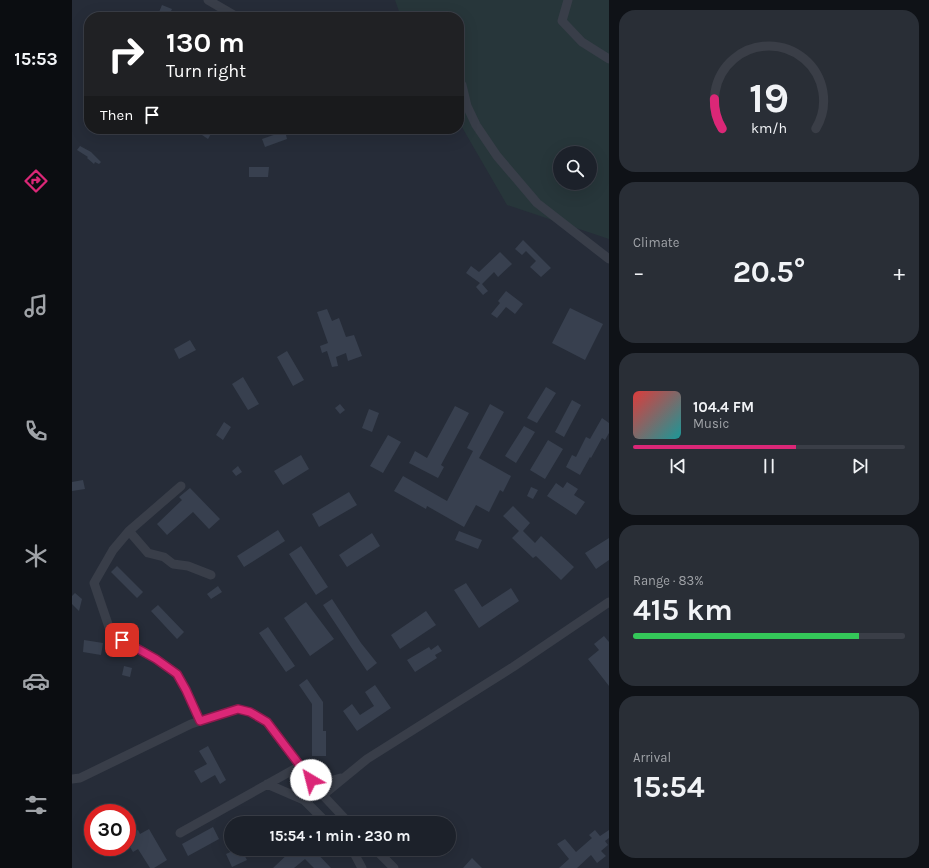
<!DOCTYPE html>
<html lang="en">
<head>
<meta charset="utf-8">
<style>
  :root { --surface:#1c212a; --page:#292e36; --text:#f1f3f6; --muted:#a0a3a8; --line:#3a3e47; --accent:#db2777 }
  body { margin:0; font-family:Karla,sans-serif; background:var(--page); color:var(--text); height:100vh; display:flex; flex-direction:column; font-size:15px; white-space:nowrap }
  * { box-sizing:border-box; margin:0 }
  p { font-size:13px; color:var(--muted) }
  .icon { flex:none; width:22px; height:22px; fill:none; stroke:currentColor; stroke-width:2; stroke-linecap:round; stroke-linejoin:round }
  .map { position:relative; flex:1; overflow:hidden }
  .side { display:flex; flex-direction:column; gap:10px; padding:10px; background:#0f1217; width:320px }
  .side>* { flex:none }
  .banner { position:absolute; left:12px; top:12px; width:380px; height:122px; border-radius:16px; box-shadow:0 4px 16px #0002,0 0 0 1px var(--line); background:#202124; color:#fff; overflow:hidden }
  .tools { position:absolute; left:481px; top:146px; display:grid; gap:8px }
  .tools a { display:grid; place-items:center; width:44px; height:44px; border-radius:50%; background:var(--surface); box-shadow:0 4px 16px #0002,0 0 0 1px var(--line); font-size:20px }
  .speed { position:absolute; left:12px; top:804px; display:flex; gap:8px; font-size:20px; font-weight:700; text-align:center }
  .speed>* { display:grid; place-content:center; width:52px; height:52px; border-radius:50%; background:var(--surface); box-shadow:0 4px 16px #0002,0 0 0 1px var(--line); line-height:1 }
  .speed .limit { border:6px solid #d22; background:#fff; color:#111 }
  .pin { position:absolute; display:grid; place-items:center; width:34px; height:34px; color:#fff; margin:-17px; border-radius:8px; box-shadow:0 2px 6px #0006 }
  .me { position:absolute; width:44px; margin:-22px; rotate:323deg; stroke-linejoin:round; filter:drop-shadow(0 0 3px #0008) }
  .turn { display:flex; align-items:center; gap:14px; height:84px; padding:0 16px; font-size:18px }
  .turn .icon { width:52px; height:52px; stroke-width:2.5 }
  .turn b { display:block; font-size:28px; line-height:34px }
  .then { display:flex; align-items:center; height:38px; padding:0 16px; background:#0003; gap:8px; font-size:15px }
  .big { font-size:30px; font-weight:700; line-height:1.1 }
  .side .card { flex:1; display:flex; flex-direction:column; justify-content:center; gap:6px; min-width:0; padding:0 14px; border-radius:16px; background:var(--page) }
  .side .dial { align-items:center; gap:0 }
  .dial svg { height:104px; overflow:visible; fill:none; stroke:var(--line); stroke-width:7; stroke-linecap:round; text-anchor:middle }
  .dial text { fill:var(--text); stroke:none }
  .song { display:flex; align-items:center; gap:12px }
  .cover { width:48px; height:48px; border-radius:6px; background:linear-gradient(135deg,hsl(0 70% 55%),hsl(180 70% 35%)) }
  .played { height:4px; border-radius:2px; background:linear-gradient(90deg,var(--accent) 60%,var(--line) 60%) }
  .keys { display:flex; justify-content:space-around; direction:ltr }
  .heat { display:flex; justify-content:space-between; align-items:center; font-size:22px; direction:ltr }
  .charge { height:6px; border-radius:3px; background:linear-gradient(90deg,#34c759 83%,var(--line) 0) }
  .trip { position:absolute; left:152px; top:816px; width:232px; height:40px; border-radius:20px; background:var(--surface); box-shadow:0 4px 16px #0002,0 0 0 1px var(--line); font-weight:700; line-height:40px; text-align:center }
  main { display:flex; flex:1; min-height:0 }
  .tabs { display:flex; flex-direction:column; width:72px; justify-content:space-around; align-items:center; background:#0b0d11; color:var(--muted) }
  .tabs .icon { width:28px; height:28px }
  .tabs .selected { color:var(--accent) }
  .tabs b { font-size:18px; color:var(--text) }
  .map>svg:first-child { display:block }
  .green { fill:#27363a; fill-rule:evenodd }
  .building { fill:#38404f }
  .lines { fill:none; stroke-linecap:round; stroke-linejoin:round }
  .minor { stroke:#393e49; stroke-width:9 }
  .route-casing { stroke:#8e194d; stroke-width:10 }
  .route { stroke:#db2777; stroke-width:7 }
</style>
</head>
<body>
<main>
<nav class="tabs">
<b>15:53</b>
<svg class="icon selected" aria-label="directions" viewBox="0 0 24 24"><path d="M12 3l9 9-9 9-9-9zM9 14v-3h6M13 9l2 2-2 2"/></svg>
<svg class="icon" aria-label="music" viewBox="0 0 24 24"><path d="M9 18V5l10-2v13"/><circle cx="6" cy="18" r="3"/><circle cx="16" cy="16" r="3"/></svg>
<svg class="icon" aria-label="phone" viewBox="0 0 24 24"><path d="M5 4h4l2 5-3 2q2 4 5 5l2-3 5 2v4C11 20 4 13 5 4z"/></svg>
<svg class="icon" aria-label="climate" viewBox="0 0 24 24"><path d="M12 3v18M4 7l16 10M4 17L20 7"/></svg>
<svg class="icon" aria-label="car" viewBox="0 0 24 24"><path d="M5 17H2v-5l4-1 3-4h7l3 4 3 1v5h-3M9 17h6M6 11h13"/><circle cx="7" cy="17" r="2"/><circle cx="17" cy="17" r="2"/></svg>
<svg class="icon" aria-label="filters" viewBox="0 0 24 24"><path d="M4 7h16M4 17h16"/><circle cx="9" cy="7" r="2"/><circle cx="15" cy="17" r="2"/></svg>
</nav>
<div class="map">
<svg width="537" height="868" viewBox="0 0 537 868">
  <rect width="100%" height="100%" fill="#262c38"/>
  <path class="green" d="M323 0H537V239L435 205 387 122V17H329ZM488 153H518V183H488Z"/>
  <path class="building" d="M90 5 100 9 96 17H85Z
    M133 129 140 132 136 139 130 135Z
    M213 131 215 139 193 147 190 139Z
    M8 146 19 152 29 162 27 164 23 162 22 164 15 158 16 157 5 150Z
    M177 167H197L196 177H177Z
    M451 240 479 268 469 277 458 267 464 261 454 251 450 255 443 249Z
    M428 252 440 264 426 277 422 272 410 284 416 291 411 295 404 287 408 283 394 273 399 266 407 272Z
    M434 291 451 304 443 314 434 307 425 318 419 314 428 303 426 301Z
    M498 308 531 324 513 360 480 343Z
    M255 309 260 321 267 318 274 337 282 335 290 356 276 361 274 353 264 357 266 366 260 367 255 351 250 353 248 346 256 343 245 312Z
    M118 340 124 350 107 359 102 349Z
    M215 351 232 380 221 386 205 357Z
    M171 377 187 404 176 410 160 384Z
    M474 387 484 393 465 423 455 418Z
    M500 400 509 405 492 437 483 432Z
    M268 404 273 410 268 414 263 408Z
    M418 404 432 412 407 458 439 476 431 492 428 490 417 512 404 505 392 527 355 506 354 509 322 491 331 476 375 501 401 451 395 448Z
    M383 406 397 413 369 465 372 467 366 478 337 463 343 451 355 458Z
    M297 409 307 413 300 432 290 428Z
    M530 418 537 423V433L533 440 530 438 519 458 518 457 508 475 494 467 500 455 504 457 514 437 518 439Z
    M152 422 159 427 151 440 144 435Z
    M452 426 463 432 444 463 433 456Z
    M316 435 329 442 311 473 298 466Z
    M476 440 491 449 473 479 458 470Z
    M229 455 237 469 211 485 202 471Z
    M166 466 170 472 164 476 160 471Z
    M11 480 13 489 0 491V482Z
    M495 482 506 489 502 495 513 502 504 515 475 496 484 483 491 488Z
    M459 487 466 490 461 499 455 496Z
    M118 488 148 519 137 529 121 512 95 535 85 524 110 500 107 497Z
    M277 492 285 505 247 527 240 514Z
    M441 506 458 523 451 531 463 543 469 536 502 567 489 580 464 556 461 558 440 538 447 531 431 516Z
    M206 530 213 541 172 567 165 556Z
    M387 531 410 540 406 549 383 540Z
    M300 533 308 546 275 567 267 555Z
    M537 538V560L524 569 513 553Z
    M229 546 256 587 244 595 217 554Z
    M45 566 71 592 65 598 39 572Z
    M394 583 410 607 439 588 447 601 407 628 382 590Z
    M146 586 150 592 139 599 135 594Z
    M3 593 10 599 7 611 0 604V596Z
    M260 599 289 643 305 663 295 671 251 605Z
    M234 602 262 639 238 656 212 618Z
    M86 605 112 632 105 639 79 611Z
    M354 611 364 625 328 649 319 635Z
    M196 627 223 666 214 672 187 633Z
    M532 636 537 642V686L516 659 527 650 522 644Z
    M12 640 31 643 29 655 11 652Z
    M366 645 370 651 363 655 365 658 343 672 335 660 357 647 359 650Z
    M52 666 60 668 58 677 50 675Z
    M235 679 251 702V731H254V756H240V704L227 685Z
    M303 685 319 708 285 731 271 711 280 704 288 715 302 706 293 692Z
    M136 746 154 780 148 784 143 775 129 783 122 771 135 764 127 751Z
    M141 827 147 839 116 856 110 844Z
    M77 829 95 860 82 868H78L66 849 61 852 55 842V836L66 830 68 834Z
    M523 830 528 836 537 830V838L533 841 536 845 529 851 534 856 525 863 519 855 505 868H487L497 859 485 844 493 839 504 852 520 838 517 835Z
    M165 849H169L175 860 160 867 154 854Z
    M221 849H241L259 868H242L233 859 222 868H201Z
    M400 858 410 868H391Z"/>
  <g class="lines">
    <path class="minor" d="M136 0 165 17
      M496 0 490 21 510 42 537 59
      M387 80 390 85 395 106 404 125 425 156 465 203 537 259
      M109 486 57 531 41 550 22 583 39 633 84 659 105 674 114 690 128 721
      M57 531 76 553 92 557 101 564 116 566 139 575
      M236 774C246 782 258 782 269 778
      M0 779 8 778 119 724 166 709 178 712 195 722 246 790 277 823
      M195 784 232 800 255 823
      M251 795 295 759 441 667 537 602
      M108 833 228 766
      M278 849 282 853 290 868
      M303 849 322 868"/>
  </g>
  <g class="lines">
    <g class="route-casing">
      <path id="route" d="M50 640 84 659 105 674 114 690 128 721 166 709 178 712 195 722 239 780"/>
    </g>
    <use href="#route" class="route"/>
  </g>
</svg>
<div class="tools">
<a><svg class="icon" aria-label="search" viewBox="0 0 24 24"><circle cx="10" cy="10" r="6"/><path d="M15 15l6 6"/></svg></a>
</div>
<div class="speed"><div class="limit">30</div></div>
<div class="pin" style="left:50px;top:640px;background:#d93025"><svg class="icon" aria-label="arrive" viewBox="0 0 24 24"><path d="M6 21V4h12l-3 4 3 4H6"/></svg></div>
<svg class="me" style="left:239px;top:780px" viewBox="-20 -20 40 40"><circle r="19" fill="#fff"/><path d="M0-13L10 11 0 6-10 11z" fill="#db2777"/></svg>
<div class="trip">15:54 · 1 min · 230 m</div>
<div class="banner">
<div class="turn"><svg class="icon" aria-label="right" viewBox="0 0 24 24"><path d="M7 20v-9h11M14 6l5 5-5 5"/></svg><div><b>130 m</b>Turn right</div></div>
<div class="then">Then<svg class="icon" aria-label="arrive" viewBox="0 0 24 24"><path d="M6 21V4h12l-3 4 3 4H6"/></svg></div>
</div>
</div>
<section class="side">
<div class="card dial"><svg viewBox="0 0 100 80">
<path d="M14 69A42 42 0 1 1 86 69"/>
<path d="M14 69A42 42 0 0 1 8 46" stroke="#db2777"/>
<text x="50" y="56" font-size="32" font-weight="700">19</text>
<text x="50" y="72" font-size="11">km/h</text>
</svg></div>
<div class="card"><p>Climate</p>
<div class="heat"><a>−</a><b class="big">20.5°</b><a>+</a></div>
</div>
<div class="card">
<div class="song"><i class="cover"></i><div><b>104.4 FM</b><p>Music</p></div></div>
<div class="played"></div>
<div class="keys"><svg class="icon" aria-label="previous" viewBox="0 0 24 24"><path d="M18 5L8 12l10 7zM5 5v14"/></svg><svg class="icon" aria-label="pause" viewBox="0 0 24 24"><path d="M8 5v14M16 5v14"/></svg><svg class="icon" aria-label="next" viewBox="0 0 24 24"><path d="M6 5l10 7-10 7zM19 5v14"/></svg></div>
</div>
<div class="card"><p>Range · 83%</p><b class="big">415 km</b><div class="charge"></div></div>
<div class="card"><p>Arrival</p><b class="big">15:54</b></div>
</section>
</main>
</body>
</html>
